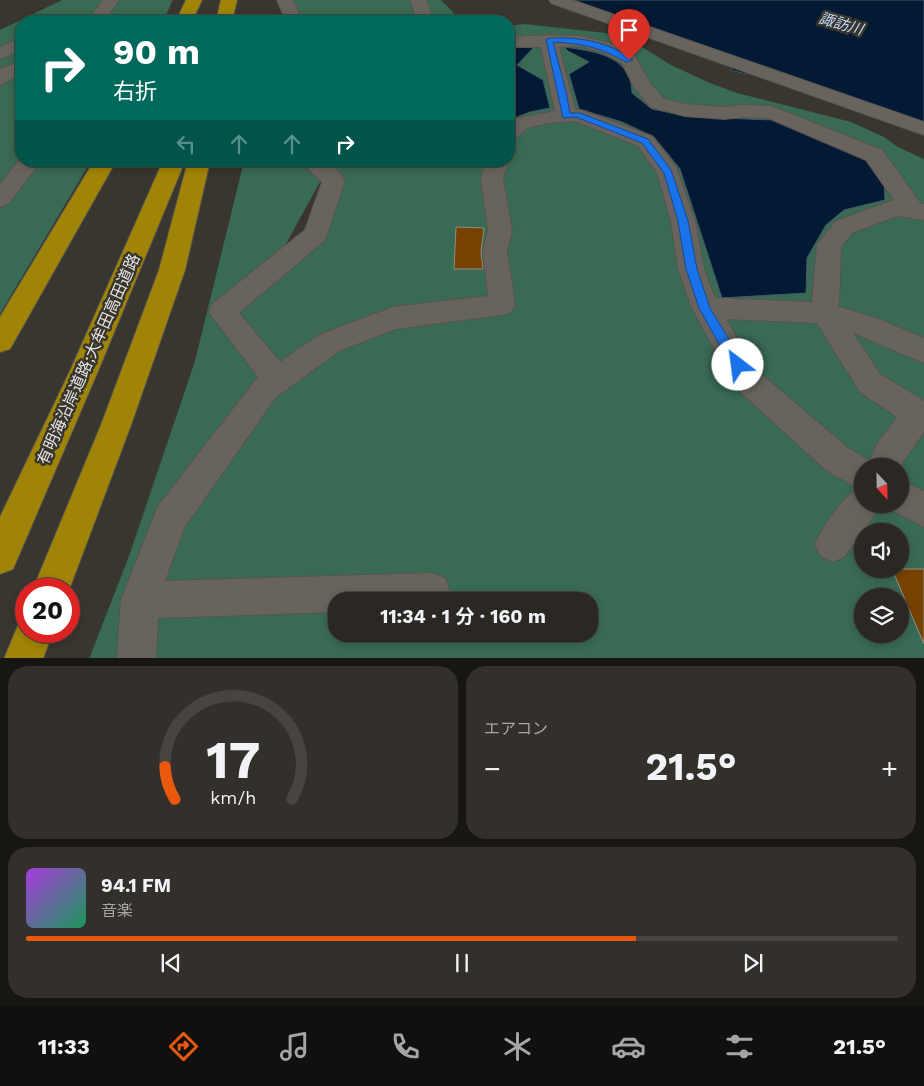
<!DOCTYPE html>
<html lang="ja">
<head>
<meta charset="utf-8">
<style>
  :root { --surface:#2b2823; --page:#33302b; --text:#f1f3f6; --muted:#a6a6a6; --line:#474441; --accent:#ea580c }
  body { margin:0; font-family:"Work Sans","Noto Sans JP",sans-serif; background:var(--page); color:var(--text); height:100vh; display:flex; flex-direction:column; font-size:19px; white-space:nowrap }
  * { box-sizing:border-box; margin:0 }
  p { font-size:16px; color:var(--muted) }
  .icon { flex:none; width:28px; height:28px; fill:none; stroke:currentColor; stroke-width:2; stroke-linecap:round; stroke-linejoin:round }
  .map { position:relative; height:658px; overflow:hidden }
  .drawer { display:flex; flex-direction:column; gap:8px; padding:8px; background:#181613; flex:1 }
  .drawer>* { flex:none }
  .top-card { position:absolute; left:15px; top:15px; width:500px; height:152px; border-radius:20px; box-shadow:0 2px 8px #0003,0 0 0 1px var(--line); background:#00695c; color:#fff; overflow:hidden }
  .needle { width:32px; rotate:158deg }
  .fabs { position:absolute; left:854px; top:458px; display:grid; gap:10px }
  .fabs a { display:grid; place-items:center; width:55px; height:55px; border-radius:50%; background:var(--surface); box-shadow:0 2px 8px #0003,0 0 0 1px var(--line); font-size:25px }
  .speed { position:absolute; left:15px; top:578px; display:flex; gap:10px; font-size:25px; font-weight:700; text-align:center }
  .speed>* { display:grid; place-content:center; width:65px; height:65px; border-radius:50%; background:var(--surface); box-shadow:0 2px 8px #0003,0 0 0 1px var(--line); line-height:1 }
  .speed .limit { border:8px solid #d22; background:#fff; color:#111 }
  .pin { position:absolute; display:grid; place-items:center; width:42px; height:42px; color:#fff; margin:-51px -21px; border-radius:50% 50% 50% 0; rotate:-45deg; box-shadow:0 0 5px #0007 }
  .pin .icon { rotate:45deg }
  .me { position:absolute; width:55px; margin:-28px; rotate:330deg; stroke-linejoin:round; filter:drop-shadow(0 0 4px #0008) }
  .turn { display:flex; align-items:center; gap:18px; height:105px; padding:0 15px; font-size:22px }
  .turn .icon { width:65px; height:65px; stroke-width:2.5 }
  .turn b { display:block; font-size:35px; line-height:42px }
  .lanes { display:flex; align-items:center; height:48px; padding:0 15px; background:#0003; justify-content:center; gap:25px; direction:ltr }
  .lanes .off { opacity:.35 }
  .big { font-size:38px; font-weight:700; line-height:1.1 }
  .drawer .card { flex:1; display:flex; flex-direction:column; justify-content:center; gap:8px; min-width:0; padding:0 18px; border-radius:20px; background:var(--page) }
  .drawer .dial { align-items:center; gap:0 }
  .dial svg { height:130px; overflow:visible; fill:none; stroke:var(--line); stroke-width:7; stroke-linecap:round; text-anchor:middle }
  .dial text { fill:var(--text); stroke:none }
  .song { display:flex; align-items:center; gap:15px }
  .cover { width:60px; height:60px; border-radius:8px; background:linear-gradient(135deg,hsl(280 70% 55%),hsl(150 70% 35%)) }
  .played { height:5px; border-radius:2px; background:linear-gradient(90deg,var(--accent) 70%,var(--line) 70%) }
  .keys { display:flex; justify-content:space-around; direction:ltr }
  .heat { display:flex; justify-content:space-between; align-items:center; font-size:28px; direction:ltr }
  .drawer .tiles { flex:1; display:grid; gap:8px; grid-template-columns:1fr 1fr }
  .card:last-child { grid-column:span 2 }
  .trip { position:absolute; left:328px; top:592px; width:270px; height:50px; border-radius:20px; background:var(--surface); box-shadow:0 2px 8px #0003,0 0 0 1px var(--line); font-weight:700; line-height:50px; text-align:center }
  .tabs { display:flex; height:80px; justify-content:space-around; align-items:center; background:#11100e; color:var(--muted) }
  .tabs .icon { width:35px; height:35px }
  .tabs .current { color:var(--accent) }
  .tabs b { font-size:22px; color:var(--text) }
  .map>svg:first-child { display:block }
  .green { fill:#396a53; fill-rule:evenodd }
  .water { fill:#031a34; stroke:#475667 }
  .building { fill:#754200; stroke:#948d87 }
  .lines { fill:none; stroke-linecap:round; stroke-linejoin:round }
  .minor-casing { stroke:#57544f; stroke-width:2 }
  .highway-casing { stroke:#57544f; stroke-width:2 }
  .minor { fill:#68645d; fill-rule:evenodd }
  .highway { fill:#a08405; fill-rule:evenodd }
  .route { fill:#1a73e8; stroke:#114b97 }
  .labels { text-anchor:middle; stroke-width:5; stroke-linejoin:round; paint-order:stroke }
  .far-water-label { font-size:15px; font-style:italic; fill:#c2dcfc; stroke:#39352f }
  .street-label { font-size:16px; fill:#e5e3df; stroke:#39352f }
</style>
</head>
<body>
<div class="map">
<svg width="924" height="659" viewBox="0 0 924 659">
  <rect width="100%" height="100%" fill="#39352f"/>
  <path class="green" d="M62 0H173L163 21H21V161H91L0 314V30Z
    M285 0H441L453 12 455 21H294Z
    M524 24 606 33 629 39 671 65 710 83 737 93 851 122 884 137 898 147 924 159V658L89 659 129 556 195 361 244 161H296L321 180 270 273 316 234 334 180 311 161H509V26ZM862 466H900V504H862ZM862 531H900V569H862ZM862 596H900V634H862ZM336 601H589V634H336Z"/>
  <path class="water" d="M568 0H924V124L758 66 746 74 731 70 738 60Z
    M511 46H535L517 65 543 80 550 108 530 112 512 119 509 118V48Z
    M564 47C593 51 632 55 632 93L652 109 692 117 774 120 864 156 884 182 885 200 844 210 826 225 807 258 806 293 722 298 680 169 654 137 622 122 579 109 569 74 589 62 568 51Z"/>
  <path class="building" d="M456 227 484 228 481 252 483 269H454Z
    M892 569H924V644Z"/>
  <g class="lines">
    <g class="minor-casing">
      <path id="minor" d="M103 0H119L104 21H88Z
        M277 0H293L302 21H286Z
        M410 0H426L430 10 431 21H415L414 10Z
        M549 0H572L924 122V135L551 3Z
        M548 35 581 36 613 44 635 56 650 83 664 99 685 104 724 107 743 105 771 106 882 150 921 204H924V220L897 216 852 233 841 247 839 307 879 319 924 338V363L853 333 880 374 924 401V432L900 466H862V504H879L874 516 845 556 833 562 821 556 815 544C823 527 842 496 859 489L826 470 736 388 692 308 678 269 671 221 657 173 638 146 575 121 549 123 527 128 516 138 509 140V123L513 119 555 111 541 47H509V37ZM580 46 601 52 622 63 633 85 650 107 685 116 724 119 743 117 768 118 866 160 894 200 836 221 817 245 812 302 715 298 704 269 695 221 676 167 652 136 584 111 575 109 559 47ZM726 319 817 323 860 392 897 417 877 444 870 461 848 448 756 370Z
        M21 38V50L0 59V47Z
        M21 61V72C13 76 9 82 0 85V69Z
        M21 158V161H41L8 204 0 207V184Z
        M300 161C321 161 333 161 345 180L325 240 239 313 280 362 319 335 393 307 488 296 483 252 488 230 481 179 486 161H508L503 179 512 230 507 252 515 305 511 312 502 315 395 329 339 351 275 398 184 528 165 581 432 573 445 578 450 591 446 601H336V612L158 618 156 659H117L121 600 158 506 258 377 209 312 212 304 305 230 322 182Z
        M900 480 924 491V527L888 508 887 504H900Z"/>
    </g>
    <g class="highway-casing">
      <path id="highway" d="M186 0H202L192 21H176Z
        M221 0H237L232 21H216Z
        M94 161H116L10 349 0 352V317Z
        M163 161H185L98 371 13 569 0 574V517L70 371Z
        M188 161H210L185 270 131 425 69 590V589H33L101 425 159 270Z
        M26 615V631H53L43 659H4L21 618Z"/>
    </g>
    <use href="#minor" class="minor"/>
    <use href="#highway" class="highway"/>
  </g>
  <path class="route" d="M546 39C573 35 612 42 633 60L626 62C599 47 584 44 553 42L567 96 570 113H580L648 139 671 170 688 221 697 269 710 308 742 361 743 365 742 369H733L699 308 686 269 678 221 664 173 642 143 576 117 563 118Z"/>
  <g class="labels">
    <g class="far-water-label">
      <text transform="translate(841 24) rotate(16)" y="5">諏訪川</text>
    </g>
    <g class="street-label">
      <text transform="translate(88 359) rotate(-66)" y="6">有明海沿岸道路;大牟田高田道路</text>
    </g>
  </g>
</svg>
<div class="fabs">
<a><svg class="needle" viewBox="-14 -14 28 28"><path d="M0-13l5 13h-10z" fill="#e53935"/><path d="M0 13l5-13h-10z" fill="#a6a6a6"/></svg></a>
<a><svg class="icon" aria-label="sound" viewBox="0 0 24 24"><path d="M4 9h4l5-4v14l-5-4H4zM17 9q2 3 0 6"/></svg></a>
<a><svg class="icon" aria-label="layers" viewBox="0 0 24 24"><path d="M12 4l9 5-9 5-9-5zM3 14l9 5 9-5"/></svg></a>
</div>
<div class="speed"><div class="limit">20</div></div>
<div class="pin" style="left:629px;top:60px;background:#d93025"><svg class="icon" aria-label="arrive" viewBox="0 0 24 24"><path d="M6 21V4h12l-3 4 3 4H6"/></svg></div>
<svg class="me" style="left:738px;top:365px" viewBox="-20 -20 40 40"><circle r="19" fill="#fff"/><path d="M0-13L10 11 0 6-10 11z" fill="#1a73e8"/></svg>
<div class="trip">11:34 · 1 分 · 160 m</div>
<div class="top-card">
<div class="turn"><svg class="icon" aria-label="right" viewBox="0 0 24 24"><path d="M7 20v-9h11M14 6l5 5-5 5"/></svg><div><b>90 m</b>右折</div></div>
<div class="lanes"><svg class="icon off" aria-label="left" viewBox="0 0 24 24"><path d="M17 20v-9H6M10 6l-5 5 5 5"/></svg><svg class="icon off" aria-label="ahead" viewBox="0 0 24 24"><path d="M12 20V5M6 11l6-6 6 6"/></svg><svg class="icon off" aria-label="ahead" viewBox="0 0 24 24"><path d="M12 20V5M6 11l6-6 6 6"/></svg><svg class="icon" aria-label="right" viewBox="0 0 24 24"><path d="M7 20v-9h11M14 6l5 5-5 5"/></svg></div>
</div>
</div>
<section class="drawer">
<div class="tiles">
<div class="card dial"><svg viewBox="0 0 100 80">
<path d="M14 69A42 42 0 1 1 86 69"/>
<path d="M14 69A42 42 0 0 1 8 49" stroke="#ea580c"/>
<text x="50" y="56" font-size="32" font-weight="700">17</text>
<text x="50" y="72" font-size="11">km/h</text>
</svg></div>
<div class="card"><p>エアコン</p>
<div class="heat"><a>−</a><b class="big">21.5°</b><a>+</a></div>
</div>
<div class="card">
<div class="song"><i class="cover"></i><div><b>94.1 FM</b><p>音楽</p></div></div>
<div class="played"></div>
<div class="keys"><svg class="icon" aria-label="previous" viewBox="0 0 24 24"><path d="M18 5L8 12l10 7zM5 5v14"/></svg><svg class="icon" aria-label="pause" viewBox="0 0 24 24"><path d="M8 5v14M16 5v14"/></svg><svg class="icon" aria-label="next" viewBox="0 0 24 24"><path d="M6 5l10 7-10 7zM19 5v14"/></svg></div>
</div>
</div>
</section>
<nav class="tabs">
<b>11:33</b>
<svg class="icon current" aria-label="directions" viewBox="0 0 24 24"><path d="M12 3l9 9-9 9-9-9zM9 14v-3h6M13 9l2 2-2 2"/></svg>
<svg class="icon" aria-label="music" viewBox="0 0 24 24"><path d="M9 18V5l10-2v13"/><circle cx="6" cy="18" r="3"/><circle cx="16" cy="16" r="3"/></svg>
<svg class="icon" aria-label="phone" viewBox="0 0 24 24"><path d="M5 4h4l2 5-3 2q2 4 5 5l2-3 5 2v4C11 20 4 13 5 4z"/></svg>
<svg class="icon" aria-label="climate" viewBox="0 0 24 24"><path d="M12 3v18M4 7l16 10M4 17L20 7"/></svg>
<svg class="icon" aria-label="car" viewBox="0 0 24 24"><path d="M5 17H2v-5l4-1 3-4h7l3 4 3 1v5h-3M9 17h6M6 11h13"/><circle cx="7" cy="17" r="2"/><circle cx="17" cy="17" r="2"/></svg>
<svg class="icon" aria-label="filters" viewBox="0 0 24 24"><path d="M4 7h16M4 17h16"/><circle cx="9" cy="7" r="2"/><circle cx="15" cy="17" r="2"/></svg>
<b>21.5°</b>
</nav>
</body>
</html>
